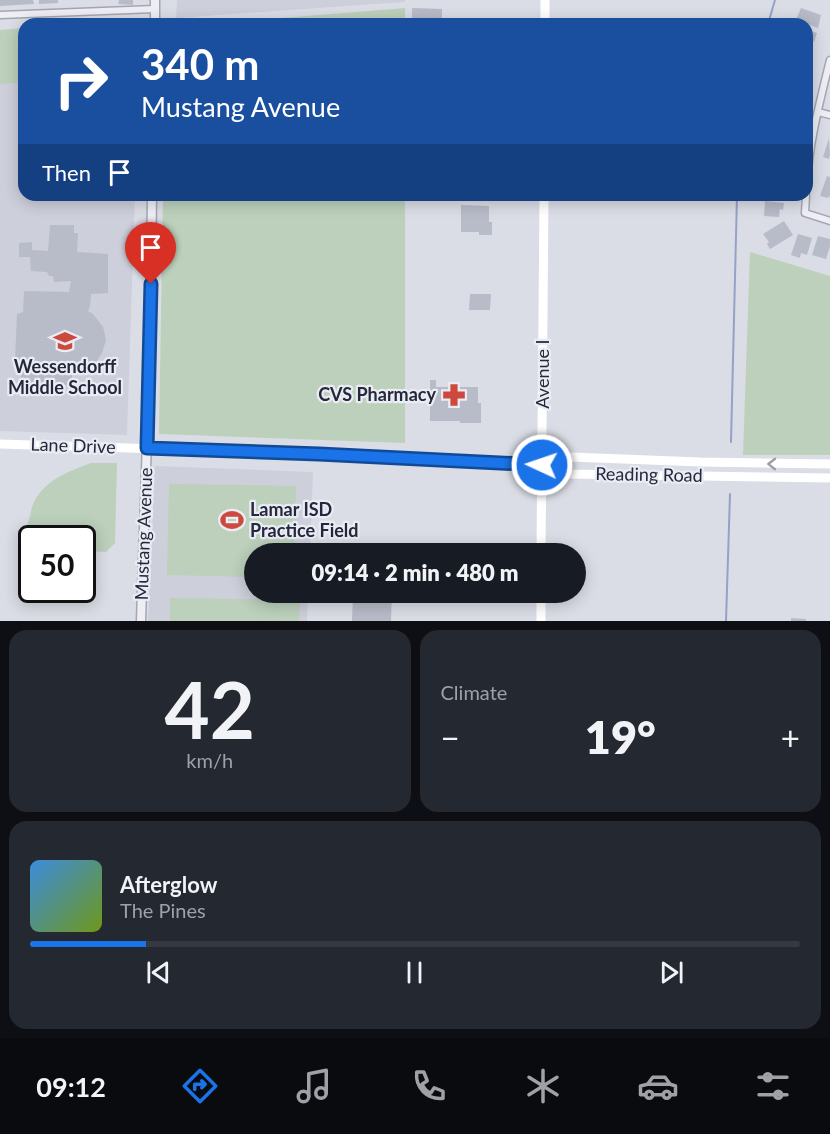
<!DOCTYPE html>
<html lang="en">
<head>
<meta charset="utf-8">
<style>
  :root { --surface:#171b24; --page:#242831; --text:#f1f3f6; --muted:#9ea1a6; --line:#363941; --accent:#1a73e8 }
  body { margin:0; font-family:Lato,sans-serif; background:var(--page); color:var(--text); height:100vh; display:flex; flex-direction:column; font-size:22px; white-space:nowrap }
  * { box-sizing:border-box; margin:0 }
  p { font-size:20px; color:var(--muted) }
  .icon { flex:none; width:33px; height:33px; fill:none; stroke:currentColor; stroke-width:2; stroke-linecap:round; stroke-linejoin:round }
  .map { position:relative; height:621px; overflow:hidden }
  .side { display:flex; flex-direction:column; gap:9px; padding:9px; background:#0d0f14; flex:1 }
  .side>* { flex:none }
  .guide { position:absolute; left:18px; top:18px; width:795px; height:183px; border-radius:18px; box-shadow:0 3px 15px #0003; background:#1a4fa0; color:#fff; overflow:hidden }
  .speed { position:absolute; left:18px; top:525px; display:flex; gap:12px; font-size:30px; font-weight:700; text-align:center }
  .speed>* { display:grid; place-content:center; width:78px; height:78px; border-radius:50%; background:var(--surface); box-shadow:0 3px 15px #0003; line-height:1 }
  .speed .limit { border:3px solid #111; border-radius:9px; background:#fff; color:#111 }
  .pin { position:absolute; display:grid; place-items:center; width:51px; height:51px; color:#fff; margin:-62px -26px; border-radius:50% 50% 50% 0; rotate:-45deg; box-shadow:0 0 6px #0007 }
  .pin .icon { rotate:45deg }
  .me { position:absolute; width:66px; margin:-33px; rotate:273deg; stroke-linejoin:round; filter:drop-shadow(0 0 4px #0008) }
  .turn { display:flex; align-items:center; gap:21px; height:126px; padding:0 24px; font-size:27px }
  .turn .icon { width:78px; height:78px; stroke-width:2.5 }
  .turn b { display:block; font-size:42px; line-height:51px }
  .then { display:flex; align-items:center; height:57px; padding:0 24px; background:#0003; gap:12px; font-size:22px }
  .big { font-size:45px; font-weight:800; line-height:1.1 }
  .side .card { flex:1; display:flex; flex-direction:column; justify-content:center; gap:9px; min-width:0; padding:0 21px; border-radius:18px; background:var(--page) }
  .side .dial { align-items:center; gap:0 }
  .dial b { font-size:78px; line-height:1 }
  .song { display:flex; align-items:center; gap:18px }
  .cover { width:72px; height:72px; border-radius:9px; background:linear-gradient(135deg,hsl(210 70% 55%),hsl(80 70% 35%)) }
  .played { height:6px; border-radius:3px; background:linear-gradient(90deg,var(--accent) 15%,var(--line) 15%) }
  .keys { display:flex; justify-content:space-around; direction:ltr }
  .heat { display:flex; justify-content:space-between; align-items:center; font-size:33px; direction:ltr }
  .side .tiles { flex:1; display:grid; gap:9px; grid-template-columns:1fr 1fr }
  .card:last-child { grid-column:span 2 }
  .trip { position:absolute; left:244px; top:543px; width:342px; height:60px; border-radius:30px; background:var(--surface); box-shadow:0 3px 15px #0003; font-weight:800; line-height:60px; text-align:center }
  .dock { display:flex; height:96px; justify-content:space-around; align-items:center; background:#090b0e; color:var(--muted) }
  .dock .icon { width:42px; height:42px }
  .dock .current { color:var(--accent) }
  .dock b { font-size:27px; color:var(--text) }
  .map>svg:first-child { display:block }
  .built { fill:#cdcfdb }
  .green { fill:#bcd0bc }
  .lines { fill:none; stroke-linecap:round; stroke-linejoin:round }
  .stream { stroke:#95a1c7; stroke-width:2 }
  .building { fill:#b8bbc8 }
  .minor-casing { stroke:#a4a7b3; stroke-width:9 }
  .tertiary-casing { stroke:#a4a7b3; stroke-width:11 }
  .minor { stroke:#eeeef4; stroke-width:6 }
  .tertiary { stroke:#eeeef4; stroke-width:8 }
  .secondary { stroke:#fff; stroke-width:9 }
  .oneway { stroke:#9d9ea7 }
  .route-casing { stroke:#114b97; stroke-width:15 }
  .route { stroke:#1a73e8; stroke-width:10 }
  .labels { text-anchor:middle; stroke-width:4.5; stroke-linejoin:round; paint-order:stroke }
  .poi-label { font-size:18px; font-weight:bold; fill:#25283c; stroke:#eaecf4 }
  .street-label { font-size:18px; fill:#25283c; stroke:#eaecf4 }
</style>
</head>
<body>
<div class="map">
<svg width="830" height="621" viewBox="0 0 830 621">
  <rect width="100%" height="100%" fill="#dbdde6"/>
  <path class="built" d="M177 0H405V2L176 18Z
    M24 83V195H135L127 435 0 431V84Z
    M155 466 313 472 310 553 255 554V592L308 593 307 621H148Z"/>
  <path class="green" d="M405 8V24H207Z
    M24 28V83L0 84V30Z
    M163 195H405V443L159 434Z
    M750 252 830 276V455H743Z
    M91 463H117L115 543 106 552 83 551 82 538H32L31 549 27 548C25 537 26 527 30 516 31 511 32 506 34 502 45 480 69 471 91 463Z
    M169 484 296 486 295 553 255 554V577L167 575Z
    M170 598 300 600 299 621H170Z"/>
  <g class="lines">
    <path class="stream" d="M768 24 775 0
      M731 442 737 195
      M726 621 730 494"/>
  </g>
  <path class="building" d="M0 0H33L34 4 0 6Z
    M39 0H58V3L39 4Z
    M119 0H133V5L118 4Z
    M412 8 442 9V24H412Z
    M801 8 821 15 818 28 796 20Z
    M807 30 817 33 814 42 811 41 809 46 807 45Z
    M829 138 830 155 829 159 823 157Z
    M827 176 830 177V197L829 196 828 198 820 196Z
    M765 195H784V198L765 197Z
    M765 201 784 203 783 210 780 209 779 217 764 216Z
    M461 205 489 206V222H492V235H479V232H461Z
    M784 221 793 235 770 249 767 244 769 242 763 234Z
    M50 225H74V233H78L77 252 108 254V293L91 294 90 306 88 311 93 314 103 327 106 340 102 353 95 364 85 371 72 372V385L21 384V361L15 360 17 314 23 312 24 291 69 292 71 281 54 282 53 276H49L47 272 31 271 30 257H19V243L32 242V250L48 251Z
    M798 234 812 238 807 255 801 253 800 258 791 255Z
    M818 236 830 239V246L826 259 812 255Z
    M470 294H491L490 310H469Z
    M430 380H436V387H478V403H481V423H460V421H430Z
    M353 592H392L391 621H352Z
    M791 618 806 619V621H791Z"/>
  <g class="lines">
    <g class="minor-casing">
      <path id="minor" d="M0 15 155 9
        M818 112 830 115
        M807 184C809 142 820 101 830 60
        M806 195 805 213 830 221"/>
    </g>
    <g class="tertiary-casing">
      <path id="tertiary" d="M155 24V0
        M141 621 150 350 152 195"/>
    </g>
    <use href="#minor" class="minor"/>
    <use href="#tertiary" class="tertiary"/>
    <path class="secondary" d="M545 24V0
      M0 444 319 454 542 465 570 474 830 478
      M542 465 571 457 700 462 830 464
      M541 554 544 195
      M541 621V592"/>
  </g>
  <defs><path id="oneway-chevron" d="M-2-3.5L2.5 0L-2 3.5" fill="none" stroke-width="1.6" stroke-linecap="round" stroke-linejoin="round" transform="scale(1.5)"/></defs>
  <use class="oneway" href="#oneway-chevron" transform="translate(772 464) rotate(-179)"/>
  <g class="lines">
    <g class="route-casing">
      <path id="route" d="M151 284 147 448 319 454 542 465"/>
    </g>
    <use href="#route" class="route"/>
  </g>
  <defs>
    <g id="school-bare" transform="scale(1.8)"><path d="M0-5L7-2L0 1L-7-2ZM-4 1L0 2.5L4 1V4Q0 6-4 4Z" fill="#ce493d" stroke="#eaecf4" stroke-width="2.5" paint-order="stroke"/></g>
    <g id="pharmacy-bare" transform="scale(1.8)"><path d="M-2-6h4v4h4v4h-4v4h-4v-4h-4v-4h4Z" fill="#ce493d" stroke="#eaecf4" stroke-width="2.5" paint-order="stroke"/></g>
    <g id="stadium-bare" transform="scale(1.8)"><path d="M0-5a6.5 5 0 1 0 0 10a6.5 5 0 1 0 0-10ZM-3.5-1.8h7v3.6h-7Z" fill="#ce493d" stroke="#eaecf4" stroke-width="2.5" paint-order="stroke"/></g>
  </defs>
  <g fill-rule="evenodd">
    <use href="#school-bare" x="65" y="341"/>
    <use href="#pharmacy-bare" x="454" y="395"/>
    <use href="#stadium-bare" x="232" y="520"/>
  </g>
  <g class="labels">
    <g class="poi-label">
      <text x="65" y="373">Wessendorff<tspan x="65" dy="21">Middle School</tspan></text>
      <text x="436" y="401" text-anchor="end">CVS Pharmacy</text>
      <text x="250" y="516" text-anchor="start">Lamar ISD<tspan x="250" dy="21">Practice Field</tspan></text>
    </g>
    <g class="street-label">
      <text transform="translate(543 374) rotate(-90)" y="6">Avenue I</text>
      <text transform="translate(73 446) rotate(2)" y="6">Lane Drive</text>
      <text transform="translate(649 475) rotate(1)" y="6">Reading Road</text>
      <text transform="translate(144 534) rotate(-88)" y="6">Mustang Avenue</text>
    </g>
  </g>
</svg>
<div class="speed"><div class="limit">50</div></div>
<div class="pin" style="left:151px;top:284px;background:#d93025"><svg class="icon" aria-label="arrive" viewBox="0 0 24 24"><path d="M6 21V4h12l-3 4 3 4H6"/></svg></div>
<svg class="me" style="left:542px;top:465px" viewBox="-20 -20 40 40"><circle r="17" fill="#1a73e8" stroke="#fff" stroke-width="3"/><path d="M0-11L8 9 0 5-8 9z" fill="#fff"/></svg>
<div class="trip">09:14 · 2 min · 480 m</div>
<div class="guide">
<div class="turn"><svg class="icon" aria-label="right" viewBox="0 0 24 24"><path d="M7 20v-9h11M14 6l5 5-5 5"/></svg><div><b>340 m</b>Mustang Avenue</div></div>
<div class="then">Then<svg class="icon" aria-label="arrive" viewBox="0 0 24 24"><path d="M6 21V4h12l-3 4 3 4H6"/></svg></div>
</div>
</div>
<section class="side">
<div class="tiles">
<div class="card dial"><b>42</b><p>km/h</p></div>
<div class="card"><p>Climate</p>
<div class="heat"><a>−</a><b class="big">19°</b><a>+</a></div>
</div>
<div class="card">
<div class="song"><i class="cover"></i><div><b>Afterglow</b><p>The Pines</p></div></div>
<div class="played"></div>
<div class="keys"><svg class="icon" aria-label="previous" viewBox="0 0 24 24"><path d="M18 5L8 12l10 7zM5 5v14"/></svg><svg class="icon" aria-label="pause" viewBox="0 0 24 24"><path d="M8 5v14M16 5v14"/></svg><svg class="icon" aria-label="next" viewBox="0 0 24 24"><path d="M6 5l10 7-10 7zM19 5v14"/></svg></div>
</div>
</div>
</section>
<nav class="dock">
<b>09:12</b>
<svg class="icon current" aria-label="directions" viewBox="0 0 24 24"><path d="M12 3l9 9-9 9-9-9zM9 14v-3h6M13 9l2 2-2 2"/></svg>
<svg class="icon" aria-label="music" viewBox="0 0 24 24"><path d="M9 18V5l10-2v13"/><circle cx="6" cy="18" r="3"/><circle cx="16" cy="16" r="3"/></svg>
<svg class="icon" aria-label="phone" viewBox="0 0 24 24"><path d="M5 4h4l2 5-3 2q2 4 5 5l2-3 5 2v4C11 20 4 13 5 4z"/></svg>
<svg class="icon" aria-label="climate" viewBox="0 0 24 24"><path d="M12 3v18M4 7l16 10M4 17L20 7"/></svg>
<svg class="icon" aria-label="car" viewBox="0 0 24 24"><path d="M5 17H2v-5l4-1 3-4h7l3 4 3 1v5h-3M9 17h6M6 11h13"/><circle cx="7" cy="17" r="2"/><circle cx="17" cy="17" r="2"/></svg>
<svg class="icon" aria-label="filters" viewBox="0 0 24 24"><path d="M4 7h16M4 17h16"/><circle cx="9" cy="7" r="2"/><circle cx="15" cy="17" r="2"/></svg>
</nav>
</body>
</html>
